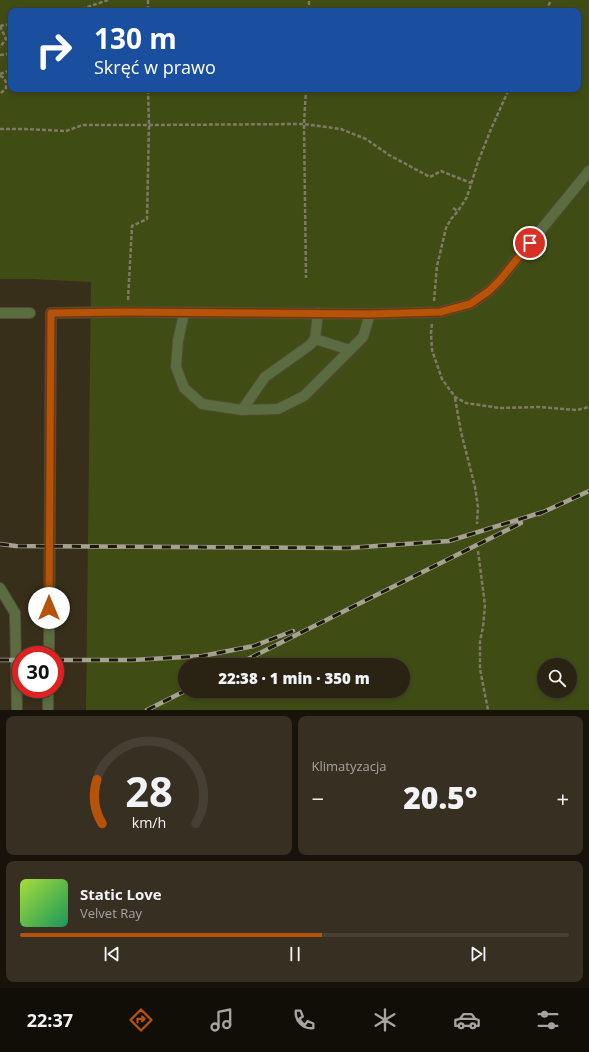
<!DOCTYPE html>
<html lang="pl">
<head>
<meta charset="utf-8">
<style>
  :root { --surface:#2a2314; --page:#362f22; --text:#f1f3f6; --muted:#a5a4a0; --line:#464034; --accent:#b45309 }
  body { margin:0; font-family:"Open Sans",sans-serif; background:var(--page); color:var(--text); height:100vh; display:flex; flex-direction:column; font-size:15px; white-space:nowrap }
  * { box-sizing:border-box; margin:0 }
  p { font-size:13px; color:var(--muted) }
  .icon { flex:none; width:22px; height:22px; fill:none; stroke:currentColor; stroke-width:2; stroke-linecap:round; stroke-linejoin:round }
  .map { position:relative; height:710px; overflow:hidden }
  .details { display:flex; flex-direction:column; gap:6px; padding:6px; background:#17130b; flex:1 }
  .details>* { flex:none }
  .top-card { position:absolute; left:8px; top:8px; width:573px; height:84px; border-radius:8px; box-shadow:0 2px 6px #0003,0 0 0 1px var(--line); background:#1a4fa0; color:#fff; overflow:hidden }
  .controls { position:absolute; left:537px; top:658px; display:grid; gap:8px }
  .controls a { display:grid; place-items:center; width:40px; height:40px; border-radius:50%; background:var(--surface); box-shadow:0 2px 6px #0003,0 0 0 1px var(--line); font-size:20px }
  .speed { position:absolute; left:12px; top:646px; display:flex; gap:8px; font-size:20px; font-weight:700; text-align:center }
  .speed>* { display:grid; place-content:center; width:52px; height:52px; border-radius:50%; background:var(--surface); box-shadow:0 2px 6px #0003,0 0 0 1px var(--line); line-height:1 }
  .speed .limit { border:6px solid #d22; background:#fff; color:#111 }
  .pin { position:absolute; display:grid; place-items:center; width:34px; height:34px; color:#fff; margin:-17px; border:2px solid #fff; border-radius:50%; box-shadow:0 1px 4px #0007 }
  .me { position:absolute; width:44px; margin:-22px; rotate:0deg; stroke-linejoin:round; filter:drop-shadow(0 0 3px #0008) }
  .turn { display:flex; align-items:center; gap:14px; height:84px; padding:0 20px; font-size:18px }
  .turn .icon { width:52px; height:52px; stroke-width:2.5 }
  .turn b { display:block; font-size:28px; line-height:34px }
  .big { font-size:30px; font-weight:800; line-height:1.1 }
  .details .widget { flex:1; display:flex; flex-direction:column; justify-content:center; gap:6px; min-width:0; padding:0 14px; border-radius:8px; background:var(--page) }
  .details .dial { align-items:center; gap:0 }
  .dial svg { height:104px; overflow:visible; fill:none; stroke:var(--line); stroke-width:7; stroke-linecap:round; text-anchor:middle }
  .dial text { fill:var(--text); stroke:none }
  .song { display:flex; align-items:center; gap:12px }
  .cover { width:48px; height:48px; border-radius:6px; background:linear-gradient(135deg,hsl(80 70% 55%),hsl(150 70% 35%)) }
  .played { height:4px; border-radius:2px; background:linear-gradient(90deg,var(--accent) 55%,var(--line) 55%) }
  .keys { display:flex; justify-content:space-around; direction:ltr }
  .heat { display:flex; justify-content:space-between; align-items:center; font-size:22px; direction:ltr }
  .details .tiles { flex:1; display:grid; gap:6px; grid-template-columns:1fr 1fr }
  .widget:last-child { grid-column:span 2 }
  .trip { position:absolute; left:178px; top:658px; width:232px; height:40px; border-radius:20px; background:var(--surface); box-shadow:0 2px 6px #0003,0 0 0 1px var(--line); font-weight:800; line-height:40px; text-align:center }
  .tabs { display:flex; height:64px; justify-content:space-around; align-items:center; background:#110e08; color:var(--muted) }
  .tabs .icon { width:28px; height:28px }
  .tabs .current { color:var(--accent) }
  .tabs b { font-size:18px; color:var(--text) }
  .map>svg:first-child { display:block }
  .green { fill:#3f4d15; fill-rule:evenodd }
  .lines { fill:none; stroke-linecap:round; stroke-linejoin:round }
  .minor-casing { stroke:#534b38; stroke-width:12 }
  .path { stroke:#807968; stroke-width:2.5; stroke-dasharray:4 2; stroke-linecap:butt }
  .minor { stroke:#5c6c41; stroke-width:10 }
  .rail-casing { stroke:#a7a191; stroke-width:4.5 }
  .rail { stroke:#1c180f; stroke-width:3; stroke-dasharray:9; stroke-linecap:butt }
  .route-casing { stroke:#753606; stroke-width:10 }
  .route { stroke:#b45309; stroke-width:7 }
</style>
</head>
<body>
<div class="map">
<svg width="589" height="710" viewBox="0 0 589 710">
  <rect width="100%" height="100%" fill="#382f1b"/>
  <path class="green" d="M0 0H589V710H86L91 282 33 279H0ZM11 11H578V89H11ZM185 665H403V691H185ZM544 665H570V691H544Z"/>
  <g class="lines">
    <g class="minor-casing">
      <path id="minor" d="M0 313H30
        M184 313 178 341 176 367 184 388 202 404 242 410 278 409 304 396 363 337 370 314
        M315 339 350 350
        M242 410 265 377 310 345 315 339 318 313
        M0 588 15 613 17 710
        M49 655 51 313 127 312 370 314 440 312 470 304 489 291 500 280 589 171
        M48 710V689"/>
    </g>
    <path class="path" d="M148 0V11
      M76 11 108 0
      M309 11V0
      M546 11 551 0
      M0 26 6 39 0 47
      M0 26 11 24
      M0 55 7 54 11 58
      M0 74 8 71 11 67
      M0 76C6 77 6 83 6 88L0 94
      M306 89 304 124 306 278
      M0 129H25L66 131 83 125H149L304 124 341 129 366 139 389 155 430 177 441 171 471 183
      M453 208 458 211
      M128 300 132 226 147 219 149 125 148 89
      M434 301 437 266 446 228 451 219 458 211 467 197 478 162 491 129 509 89
      M432 324 431 333 432 350 442 379 455 397 466 403 500 408 539 407 577 410 589 407
      M455 398 461 432 475 487 478 507 477 524
      M478 551 485 605 483 627 480 641V669L488 710"/>
    <use href="#minor" class="minor"/>
    <g class="rail-casing">
      <path id="rail" d="M539 514 589 491
        M0 544 16 546 348 548 449 541 543 512
        M0 660H21
        M55 660H133L202 656 254 646 293 631
        M236 665 521 523
        M147 710 185 691"/>
    </g>
    <use href="#rail" class="rail"/>
  </g>
  <g class="lines">
    <g class="route-casing">
      <path id="route" d="M49 608 51 313 127 312 370 314 440 312 470 304 489 291 500 280 530 243"/>
    </g>
    <use href="#route" class="route"/>
  </g>
</svg>
<div class="controls">
<a><svg class="icon" aria-label="search" viewBox="0 0 24 24"><circle cx="10" cy="10" r="6"/><path d="M15 15l6 6"/></svg></a>
</div>
<div class="speed"><div class="limit">30</div></div>
<div class="pin" style="left:530px;top:243px;background:#d93025"><svg class="icon" aria-label="arrive" viewBox="0 0 24 24"><path d="M6 21V4h12l-3 4 3 4H6"/></svg></div>
<svg class="me" style="left:49px;top:608px" viewBox="-20 -20 40 40"><circle r="19" fill="#fff"/><path d="M0-13L10 11 0 6-10 11z" fill="#b45309"/></svg>
<div class="trip">22:38 · 1 min · 350 m</div>
<div class="top-card">
<div class="turn"><svg class="icon" aria-label="right" viewBox="0 0 24 24"><path d="M7 20v-9h11M14 6l5 5-5 5"/></svg><div><b>130 m</b>Skręć w prawo</div></div>
</div>
</div>
<section class="details">
<div class="tiles">
<div class="widget dial"><svg viewBox="0 0 100 80">
<path d="M14 69A42 42 0 1 1 86 69"/>
<path d="M14 69A42 42 0 0 1 10 35" stroke="#b45309"/>
<text x="50" y="56" font-size="32" font-weight="700">28</text>
<text x="50" y="72" font-size="11">km/h</text>
</svg></div>
<div class="widget"><p>Klimatyzacja</p>
<div class="heat"><a>−</a><b class="big">20.5°</b><a>+</a></div>
</div>
<div class="widget">
<div class="song"><i class="cover"></i><div><b>Static Love</b><p>Velvet Ray</p></div></div>
<div class="played"></div>
<div class="keys"><svg class="icon" aria-label="previous" viewBox="0 0 24 24"><path d="M18 5L8 12l10 7zM5 5v14"/></svg><svg class="icon" aria-label="pause" viewBox="0 0 24 24"><path d="M8 5v14M16 5v14"/></svg><svg class="icon" aria-label="next" viewBox="0 0 24 24"><path d="M6 5l10 7-10 7zM19 5v14"/></svg></div>
</div>
</div>
</section>
<nav class="tabs">
<b>22:37</b>
<svg class="icon current" aria-label="directions" viewBox="0 0 24 24"><path d="M12 3l9 9-9 9-9-9zM9 14v-3h6M13 9l2 2-2 2"/></svg>
<svg class="icon" aria-label="music" viewBox="0 0 24 24"><path d="M9 18V5l10-2v13"/><circle cx="6" cy="18" r="3"/><circle cx="16" cy="16" r="3"/></svg>
<svg class="icon" aria-label="phone" viewBox="0 0 24 24"><path d="M5 4h4l2 5-3 2q2 4 5 5l2-3 5 2v4C11 20 4 13 5 4z"/></svg>
<svg class="icon" aria-label="climate" viewBox="0 0 24 24"><path d="M12 3v18M4 7l16 10M4 17L20 7"/></svg>
<svg class="icon" aria-label="car" viewBox="0 0 24 24"><path d="M5 17H2v-5l4-1 3-4h7l3 4 3 1v5h-3M9 17h6M6 11h13"/><circle cx="7" cy="17" r="2"/><circle cx="17" cy="17" r="2"/></svg>
<svg class="icon" aria-label="filters" viewBox="0 0 24 24"><path d="M4 7h16M4 17h16"/><circle cx="9" cy="7" r="2"/><circle cx="15" cy="17" r="2"/></svg>
</nav>
</body>
</html>
